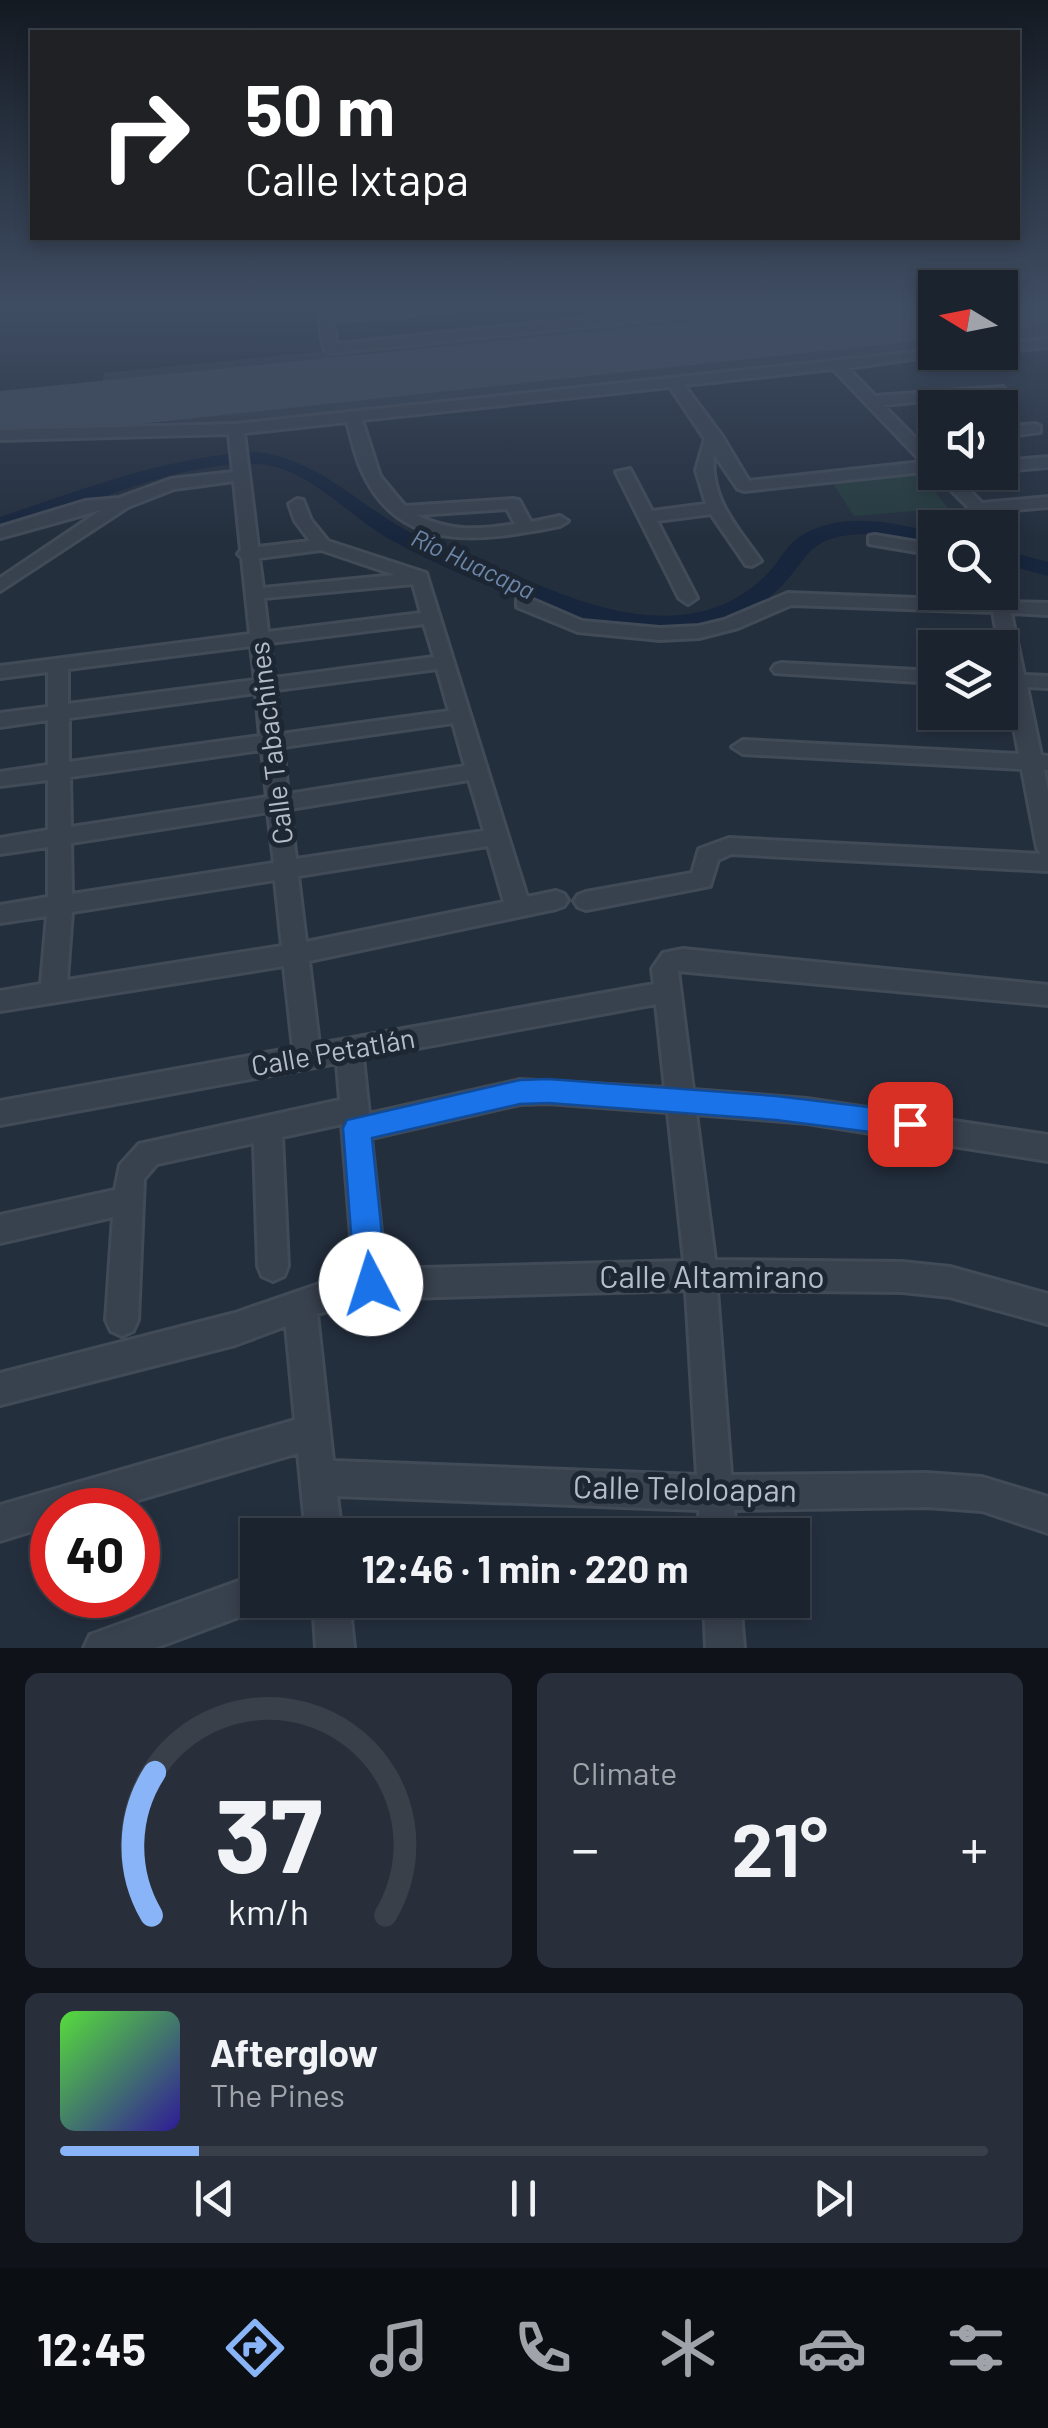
<!DOCTYPE html>
<html lang="en">
<head>
<meta charset="utf-8">
<style>
  :root { --surface:#1b232e; --page:#282f3a; --text:#f1f3f6; --muted:#a0a4aa; --line:#39404a; --accent:#8ab4f8 }
  body { margin:0; font-family:Barlow,sans-serif; background:var(--page); color:var(--text); height:100vh; display:flex; flex-direction:column; font-size:38px; white-space:nowrap }
  * { box-sizing:border-box; margin:0 }
  p { font-size:32px; color:var(--muted) }
  .icon { flex:none; width:55px; height:55px; fill:none; stroke:currentColor; stroke-width:2; stroke-linecap:round; stroke-linejoin:round }
  .map { position:relative; height:1648px; overflow:hidden }
  .details { display:flex; flex-direction:column; gap:25px; padding:25px; background:#0f1319; flex:1 }
  .details>* { flex:none }
  .top-card { position:absolute; left:30px; top:30px; width:990px; height:210px; border-radius:0px; box-shadow:0 5px 15px #0003,0 0 0 2px var(--line); background:#202124; color:#fff; overflow:hidden }
  .needle { width:65px; rotate:280deg }
  .fabs { position:absolute; left:918px; top:270px; display:grid; gap:20px }
  .fabs a { display:grid; place-items:center; width:100px; height:100px; border-radius:0px; background:var(--surface); box-shadow:0 5px 15px #0003,0 0 0 2px var(--line); font-size:50px }
  .speed { position:absolute; left:30px; top:1488px; display:flex; gap:20px; font-size:50px; font-weight:700; text-align:center }
  .speed>* { display:grid; place-content:center; width:130px; height:130px; border-radius:50%; background:var(--surface); box-shadow:0 5px 15px #0003,0 0 0 2px var(--line); line-height:1 }
  .speed .limit { border:15px solid #d22; background:#fff; color:#111 }
  .pin { position:absolute; display:grid; place-items:center; width:85px; height:85px; color:#fff; margin:-42px; border-radius:20px; box-shadow:0 5px 15px #0006 }
  .me { position:absolute; width:110px; margin:-55px; rotate:355deg; stroke-linejoin:round; filter:drop-shadow(0 0 8px #0008) }
  .turn { display:flex; align-items:center; gap:35px; height:210px; padding:0 50px; font-size:45px }
  .turn .icon { width:130px; height:130px; stroke-width:2.5 }
  .turn b { display:block; font-size:70px; line-height:85px }
  .big { font-size:75px; font-weight:700; line-height:1.1 }
  .details .card { flex:1; display:flex; flex-direction:column; justify-content:center; gap:15px; min-width:0; padding:0 35px; border-radius:15px; background:var(--page) }
  .details .dial { align-items:center; gap:0 }
  .dial svg { height:260px; overflow:visible; fill:none; stroke:var(--line); stroke-width:7; stroke-linecap:round; text-anchor:middle }
  .dial text { fill:var(--text); stroke:none }
  .song { display:flex; align-items:center; gap:30px }
  .cover { width:120px; height:120px; border-radius:15px; background:linear-gradient(135deg,hsl(110 70% 55%),hsl(250 70% 35%)) }
  .played { height:10px; border-radius:5px; background:linear-gradient(90deg,var(--accent) 15%,var(--line) 15%) }
  .keys { display:flex; justify-content:space-around; direction:ltr }
  .heat { display:flex; justify-content:space-between; align-items:center; font-size:55px; direction:ltr }
  .details .tiles { flex:1; display:grid; gap:25px; grid-template-columns:1fr 1fr }
  .card:last-child { grid-column:span 2 }
  .trip { position:absolute; left:240px; top:1518px; width:570px; height:100px; border-radius:0px; background:var(--surface); box-shadow:0 5px 15px #0003,0 0 0 2px var(--line); font-weight:700; line-height:100px; text-align:center }
  .dock { display:flex; height:160px; justify-content:space-around; align-items:center; background:#0b0e12; color:var(--muted) }
  .dock .icon { width:70px; height:70px }
  .dock .selected { color:var(--accent) }
  .dock b { font-size:45px; color:var(--text) }
  .map>svg:first-child { display:block }
  .airport { fill:#323c4b }
  .green { fill:#263c3f }
  .lines { fill:none; stroke-linecap:round; stroke-linejoin:round }
  .river { fill:#17263c; fill-rule:evenodd }
  .runway { fill:#3f4a5a; fill-rule:evenodd }
  .minor-casing { stroke:#414a57; stroke-width:6 }
  .minor { fill:#38414e; fill-rule:evenodd }
  .route { fill:#1a73e8; stroke:#114b97; stroke-width:2.5 }
  .labels { text-anchor:middle; stroke-width:10; stroke-linejoin:round; paint-order:stroke }
  .far-water-label { font-size:25px; font-style:italic; fill:#6d86a8; stroke:#1d2633 }
  .street-label { font-size:28px; fill:#b4bcc9; stroke:#1d2633 }
  .near-street-label { font-size:32px; fill:#b4bcc9; stroke:#1d2633 }
</style>
</head>
<body>
<div class="map">
<svg width="1048" height="1648" viewBox="0 0 1048 1648">
  <rect width="100%" height="100%" fill="#242f3e"/>
  <path class="airport" d="M761 308H935V351L247 424 146 422 0 434V398L101 388 104 373Z
    M1000 308H1048V339L1000 344Z"/>
  <path class="green" d="M921 474 948 508 854 516 832 482Z"/>
  <g class="lines">
    <path class="river" d="M257 452C314 459 349 496 397 525 432 546 471 559 509 573 554 591 598 611 647 615 695 619 738 606 771 570 781 558 788 544 801 536 840 511 894 522 935 533V547C900 538 858 526 823 542 807 550 799 567 787 580 753 620 701 634 650 630 579 626 456 576 393 541 349 518 309 466 256 464 167 462 85 510 0 531V517C84 489 168 456 257 452Z
      M1000 549 1048 562V576L1000 563Z"/>
    <path class="runway" d="M826 308H935V339L0 439V391Z
      M1000 308H1048V324L1000 332Z"/>
    <g class="minor-casing">
      <path id="minor" d="M317 308H331L332 313 454 308 448 312 333 321 337 344 685 308H730L724 312 331 353 324 349Z
        M1048 339V347L1000 352V344Z
        M935 350 962 352 848 368 875 396 1003 387 1005 390 998 394 883 405 935 458V472H951L982 503 1048 497V507L988 512 995 528H978L971 510 932 471 744 491 738 489 714 454C709 498 737 527 761 561L752 566 746 565 711 514 657 521 697 598 688 604 679 598 616 472 630 469 652 511 706 504 696 470 705 439 670 387 362 420 380 476 405 506 513 499 519 500 531 522 560 516 568 521 560 526C487 540 402 557 363 473 355 457 352 439 347 422L244 433 258 547 310 541 295 521 289 504 297 499 303 500 311 520 328 541 426 573 527 897 556 891 564 894 568 900 564 906 556 909 309 961 319 1044 654 984 652 969 663 953 683 949 1048 985V1005L678 971 693 1090 807 1099 1048 1135V1161L807 1123 696 1114 715 1260 902 1262 950 1267 1048 1294V1324L950 1297 902 1292 717 1290 731 1475 927 1473 982 1477 1048 1497V1533L982 1511 927 1507 734 1510 736 1535H700L699 1510 337 1496 342 1535H306L298 1453 104 1510H52V1525L0 1541V1505L295 1420 286 1326 235 1345 0 1405V1373L235 1313 354 1272 342 1124 282 1137 288 1266 284 1276 273 1281 262 1276 258 1266 254 1143 157 1164 144 1179 138 1320 133 1331 122 1336 111 1331 106 1320 113 1217 0 1243V1215L115 1190 120 1165 139 1144 340 1100 337 1063 0 1125V1101L293 1048 284 966 0 1011V991L41 984 47 916 0 923V905L48 897V847L0 854V838L48 830V780L0 786V772L48 765V720L0 727V713L48 707V672L0 678V666L250 634 242 558 238 554 241 550 234 481 174 489 128 507 0 591V578L101 510 0 538V527L85 501 119 498 171 479 233 472 229 434 0 440V430L236 424ZM833 369 922 462 749 481 722 436 684 385ZM507 509 515 524C481 530 448 532 417 515ZM321 550 395 575 263 588 259 558ZM413 584 421 613 268 632 264 598ZM424 624 434 657 274 678 270 643ZM251 646 255 680 68 704V669ZM437 669 449 711 281 734 276 690ZM256 693 260 736 69 762V718ZM453 723 465 766 288 794 283 747ZM262 750 267 797 71 827 70 777ZM469 780 484 831 296 859 290 809ZM268 812 274 863 72 894 71 843ZM488 846 504 902 306 942 298 876ZM275 880 282 946 67 980 72 912ZM656 1004 665 1088 520 1080 369 1114 363 1058ZM548 1103 668 1112 684 1261 385 1269 371 1138 520 1104ZM686 1290 697 1475 333 1461 317 1314 371 1299Z
        M1035 424 1040 426V432L1000 437V427Z
        M1048 457V467L1000 471V461Z
        M875 535 935 545V555L869 544V536Z
        M1000 587 1007 592 1009 602 1048 603V615L1011 613 1024 675 1048 676V688L1027 687 1041 755 1048 756V770H1044L1048 792V871L731 854 718 860 710 886 586 910 578 907 574 901 578 895 586 892 692 873 699 849 729 838 1041 854 1037 848 1022 769 743 754 732 747 743 740 1019 754 1006 686H1000V674H1004L993 612 791 605 738 628 699 638 660 640 578 632 517 607V599H531L582 621 660 628 699 626 724 620 788 593 991 601 989 592H1000Z
        M782 663 935 671V683L775 673 772 669 775 665Z
        M258 1574V1600H273L271 1605 155 1648H84L90 1635Z
        M313 1600H349L354 1648H316Z
        M704 1600H740L744 1648H706Z"/>
    </g>
    <use href="#minor" class="minor"/>
  </g>
  <linearGradient id="sky" x2="0" y2="1"><stop stop-color="#141a22"/><stop offset="0.57" stop-color="#3f4d63"/><stop offset="1" stop-color="#3f4d63" stop-opacity="0"/></linearGradient>
  <rect width="1048" height="539" fill="url(#sky)"/>
  <path class="route" d="M548 1079 776 1096 910 1112 920 1116 924 1124 920 1133 910 1137 776 1120 548 1103 520 1104 372 1138 387 1284 382 1294 371 1299 360 1294 355 1284 343 1128 347 1120 520 1080Z"/>
  <g class="labels">
    <g class="far-water-label">
      <text transform="translate(473 564) rotate(25)" y="9">Río Huacapa</text>
    </g>
    <g class="street-label">
      <text transform="translate(271 743) rotate(-97)" y="10">Calle Tabachines</text>
      <text transform="translate(333 1052) rotate(-10)" y="10">Calle Petatlán</text>
    </g>
    <g class="near-street-label">
      <text x="712" y="1288">Calle Altamirano</text>
      <text transform="translate(685 1489) rotate(1)" y="11">Calle Teloloapan</text>
    </g>
  </g>
</svg>
<div class="fabs">
<a><svg class="needle" viewBox="-14 -14 28 28"><path d="M0-13l5 13h-10z" fill="#e53935"/><path d="M0 13l5-13h-10z" fill="#a0a4aa"/></svg></a>
<a><svg class="icon" aria-label="sound" viewBox="0 0 24 24"><path d="M4 9h4l5-4v14l-5-4H4zM17 9q2 3 0 6"/></svg></a>
<a><svg class="icon" aria-label="search" viewBox="0 0 24 24"><circle cx="10" cy="10" r="6"/><path d="M15 15l6 6"/></svg></a>
<a><svg class="icon" aria-label="layers" viewBox="0 0 24 24"><path d="M12 4l9 5-9 5-9-5zM3 14l9 5 9-5"/></svg></a>
</div>
<div class="speed"><div class="limit">40</div></div>
<div class="pin" style="left:910px;top:1124px;background:#d93025"><svg class="icon" aria-label="arrive" viewBox="0 0 24 24"><path d="M6 21V4h12l-3 4 3 4H6"/></svg></div>
<svg class="me" style="left:371px;top:1284px" viewBox="-20 -20 40 40"><circle r="19" fill="#fff"/><path d="M0-13L10 11 0 6-10 11z" fill="#1a73e8"/></svg>
<div class="trip">12:46 · 1 min · 220 m</div>
<div class="top-card">
<div class="turn"><svg class="icon" aria-label="right" viewBox="0 0 24 24"><path d="M7 20v-9h11M14 6l5 5-5 5"/></svg><div><b>50 m</b>Calle Ixtapa</div></div>
</div>
</div>
<section class="details">
<div class="tiles">
<div class="card dial"><svg viewBox="0 0 100 80">
<path d="M14 69A42 42 0 1 1 86 69"/>
<path d="M14 69A42 42 0 0 1 15 25" stroke="#8ab4f8"/>
<text x="50" y="56" font-size="32" font-weight="700">37</text>
<text x="50" y="72" font-size="11">km/h</text>
</svg></div>
<div class="card"><p>Climate</p>
<div class="heat"><a>−</a><b class="big">21°</b><a>+</a></div>
</div>
<div class="card">
<div class="song"><i class="cover"></i><div><b>Afterglow</b><p>The Pines</p></div></div>
<div class="played"></div>
<div class="keys"><svg class="icon" aria-label="previous" viewBox="0 0 24 24"><path d="M18 5L8 12l10 7zM5 5v14"/></svg><svg class="icon" aria-label="pause" viewBox="0 0 24 24"><path d="M8 5v14M16 5v14"/></svg><svg class="icon" aria-label="next" viewBox="0 0 24 24"><path d="M6 5l10 7-10 7zM19 5v14"/></svg></div>
</div>
</div>
</section>
<nav class="dock">
<b>12:45</b>
<svg class="icon selected" aria-label="directions" viewBox="0 0 24 24"><path d="M12 3l9 9-9 9-9-9zM9 14v-3h6M13 9l2 2-2 2"/></svg>
<svg class="icon" aria-label="music" viewBox="0 0 24 24"><path d="M9 18V5l10-2v13"/><circle cx="6" cy="18" r="3"/><circle cx="16" cy="16" r="3"/></svg>
<svg class="icon" aria-label="phone" viewBox="0 0 24 24"><path d="M5 4h4l2 5-3 2q2 4 5 5l2-3 5 2v4C11 20 4 13 5 4z"/></svg>
<svg class="icon" aria-label="climate" viewBox="0 0 24 24"><path d="M12 3v18M4 7l16 10M4 17L20 7"/></svg>
<svg class="icon" aria-label="car" viewBox="0 0 24 24"><path d="M5 17H2v-5l4-1 3-4h7l3 4 3 1v5h-3M9 17h6M6 11h13"/><circle cx="7" cy="17" r="2"/><circle cx="17" cy="17" r="2"/></svg>
<svg class="icon" aria-label="filters" viewBox="0 0 24 24"><path d="M4 7h16M4 17h16"/><circle cx="9" cy="7" r="2"/><circle cx="15" cy="17" r="2"/></svg>
</nav>
</body>
</html>
